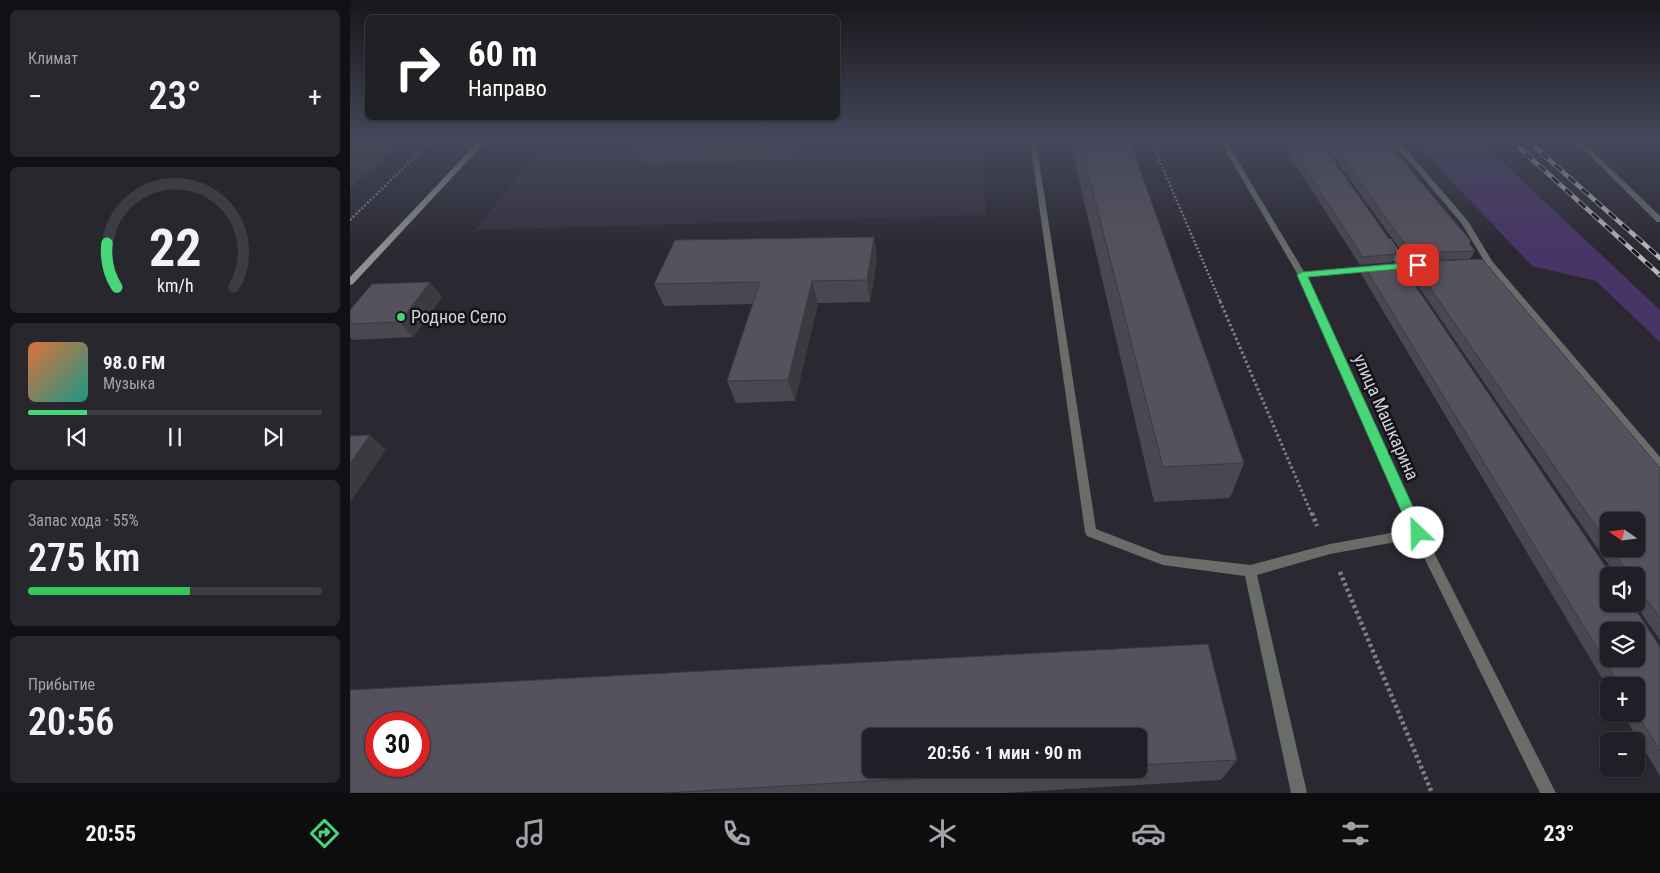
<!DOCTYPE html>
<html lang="ru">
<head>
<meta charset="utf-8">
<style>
  :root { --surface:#201e26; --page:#28272e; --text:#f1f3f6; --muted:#a2a2a7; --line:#3d3c43; --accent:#48d778 }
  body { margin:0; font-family:"Roboto Condensed",sans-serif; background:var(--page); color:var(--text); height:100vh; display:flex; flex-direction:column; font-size:19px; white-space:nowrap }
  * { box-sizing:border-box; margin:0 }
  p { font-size:16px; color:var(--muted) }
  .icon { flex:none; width:28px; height:28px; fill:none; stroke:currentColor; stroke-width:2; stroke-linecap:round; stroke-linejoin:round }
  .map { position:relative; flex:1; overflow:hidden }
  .panel { display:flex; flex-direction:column; gap:10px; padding:10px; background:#121015; width:350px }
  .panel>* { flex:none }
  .top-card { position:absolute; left:15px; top:15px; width:475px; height:105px; border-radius:8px; box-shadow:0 1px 4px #0004,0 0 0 1px var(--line); background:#202124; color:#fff; overflow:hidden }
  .needle { width:32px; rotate:284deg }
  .controls { position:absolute; left:1250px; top:512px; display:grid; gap:10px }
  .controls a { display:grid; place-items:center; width:45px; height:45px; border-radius:8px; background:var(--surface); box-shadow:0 1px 4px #0004,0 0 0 1px var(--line); font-size:25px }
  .speed { position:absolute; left:15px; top:712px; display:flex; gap:10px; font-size:25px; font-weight:700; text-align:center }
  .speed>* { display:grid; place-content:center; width:65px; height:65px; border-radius:50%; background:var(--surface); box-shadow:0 1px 4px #0004,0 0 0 1px var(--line); line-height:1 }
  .speed .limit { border:8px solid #d22; background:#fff; color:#111 }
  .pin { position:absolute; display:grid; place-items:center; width:42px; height:42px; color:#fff; margin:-21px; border-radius:10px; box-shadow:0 2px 8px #0006 }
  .me { position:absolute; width:55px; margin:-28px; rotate:336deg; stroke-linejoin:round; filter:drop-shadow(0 0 4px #0008) }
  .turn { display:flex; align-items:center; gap:18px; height:105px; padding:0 20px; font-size:22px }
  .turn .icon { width:65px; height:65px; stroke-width:2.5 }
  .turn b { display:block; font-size:35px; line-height:42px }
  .big { font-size:38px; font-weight:600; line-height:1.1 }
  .panel .tile { flex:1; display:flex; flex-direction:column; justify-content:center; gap:8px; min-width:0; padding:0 18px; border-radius:8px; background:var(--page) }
  .panel .dial { align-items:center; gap:0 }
  .dial svg { height:130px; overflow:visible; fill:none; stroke:var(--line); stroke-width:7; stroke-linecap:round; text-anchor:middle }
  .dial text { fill:var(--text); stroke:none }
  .song { display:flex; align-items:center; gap:15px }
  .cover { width:60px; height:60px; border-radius:8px; background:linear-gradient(135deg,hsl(20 70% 55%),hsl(170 70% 35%)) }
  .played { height:5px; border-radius:2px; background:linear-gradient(90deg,var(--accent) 20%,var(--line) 20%) }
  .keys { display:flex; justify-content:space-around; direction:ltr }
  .heat { display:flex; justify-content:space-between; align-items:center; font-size:28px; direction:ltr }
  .charge { height:8px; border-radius:4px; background:linear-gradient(90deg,#34c759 55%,var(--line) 0) }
  .trip { position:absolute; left:512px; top:728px; width:285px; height:50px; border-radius:8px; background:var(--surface); box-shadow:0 1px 4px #0004,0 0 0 1px var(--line); font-weight:600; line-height:50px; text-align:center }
  .dock { display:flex; height:80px; justify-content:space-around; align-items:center; background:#0d0c0f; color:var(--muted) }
  .dock .icon { width:35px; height:35px }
  .dock .selected { color:var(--accent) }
  .dock b { font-size:22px; color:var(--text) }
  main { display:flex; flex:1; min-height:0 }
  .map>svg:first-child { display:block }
  .built { fill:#35303f }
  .green { fill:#483467 }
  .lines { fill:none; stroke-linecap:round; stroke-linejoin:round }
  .path-far2 { stroke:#807e86; stroke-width:2.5; stroke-dasharray:2 2; stroke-linecap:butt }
  .path-far1 { stroke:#807e86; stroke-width:3; stroke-dasharray:2.5 2.5; stroke-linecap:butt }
  .path { stroke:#807e86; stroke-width:4.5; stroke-dasharray:3 3; stroke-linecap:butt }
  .lane { fill:#686d69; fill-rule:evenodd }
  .street { fill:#686d69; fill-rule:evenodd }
  .secondary { fill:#8b928d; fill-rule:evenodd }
  .rail-casing { stroke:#b9b8be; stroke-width:4.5 }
  .rail { stroke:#131216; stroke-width:3; stroke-dasharray:9; stroke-linecap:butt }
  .wall { fill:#4a4750; fill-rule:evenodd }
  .shaded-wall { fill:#3c3941 }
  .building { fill:#56525d; stroke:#3c3941; fill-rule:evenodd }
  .route { fill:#48d778; stroke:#2f8c4e }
  .poi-dot { fill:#48d778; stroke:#131216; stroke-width:2 }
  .labels { text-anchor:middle; stroke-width:5; stroke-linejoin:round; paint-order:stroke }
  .poi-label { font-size:18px; fill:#d3d2d8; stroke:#131216; text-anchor:start }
  .street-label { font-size:18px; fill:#d3d2d8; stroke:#131216 }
</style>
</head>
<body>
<main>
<section class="panel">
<div class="tile"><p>Климат</p>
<div class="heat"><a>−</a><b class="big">23°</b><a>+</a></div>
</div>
<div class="tile dial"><svg viewBox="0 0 100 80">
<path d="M14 69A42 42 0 1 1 86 69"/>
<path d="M14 69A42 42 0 0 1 8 42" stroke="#48d778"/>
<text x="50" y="56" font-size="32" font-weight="700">22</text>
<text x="50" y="72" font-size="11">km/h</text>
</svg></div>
<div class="tile">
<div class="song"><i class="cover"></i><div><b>98.0 FM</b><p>Музыка</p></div></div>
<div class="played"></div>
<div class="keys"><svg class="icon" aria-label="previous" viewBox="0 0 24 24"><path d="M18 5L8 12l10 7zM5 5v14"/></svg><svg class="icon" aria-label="pause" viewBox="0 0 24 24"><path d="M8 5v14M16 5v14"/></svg><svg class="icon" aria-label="next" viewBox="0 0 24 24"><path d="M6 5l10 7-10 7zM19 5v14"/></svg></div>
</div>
<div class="tile"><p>Запас хода · 55%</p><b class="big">275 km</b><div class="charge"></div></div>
<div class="tile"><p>Прибытие</p><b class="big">20:56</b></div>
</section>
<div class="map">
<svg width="1310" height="793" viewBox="0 0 1310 793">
  <rect width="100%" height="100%" fill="#2b2832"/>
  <path class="built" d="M195 141H632L636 215 125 230Z"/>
  <path class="green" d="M1064 141H1130L1310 310V342L1246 281 1182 266Z"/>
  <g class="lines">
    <path class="path-far2" d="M801 141 871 303
      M0 220 81 141"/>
    <path class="path-far1" d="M870 301 962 515"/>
    <path class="path" d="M962 513 967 526
      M990 572 1082 793"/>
    <path class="lane" d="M680 141H686L746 529 813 555 900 565 980 544 1068 528 1072 529 1074 533 1072 537 1068 538 980 554 907 575 957 793H941L895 576 813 565 737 536 735 532Z
      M1042 141H1049L1118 221 1142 261 1310 457V469L1306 468 1136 264 1112 224Z
      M1225 141H1232L1310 216V222H1307Z
      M1035 239H1041L1050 253 1057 276 1056 278H1050L1049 276 1042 253 1034 241Z
      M1026 265 1030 268 1029 270 952 278 948 275 952 272Z"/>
    <path class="street" d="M870 141H876L956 275 1073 531 1206 793H1190L1062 533 948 275Z"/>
    <path class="secondary" d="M129 141H136L3 284 0 285V277Z"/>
    <g class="rail-casing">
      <path id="rail" d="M1162 141 1310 275
        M1178 141 1310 258"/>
    </g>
    <use href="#rail" class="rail"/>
  </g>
  <path class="wall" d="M453 141 448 159 293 163 287 149Z
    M720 141H780L894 463 880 498 804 502Z
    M930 141H970L1046 254 1043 262 1010 265Z
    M972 141H1036L1125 251 1120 259 1054 261 1052 252Z
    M524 237 527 258 520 302 468 303 445 401 386 403 377 381 403 304 314 306 304 284Z
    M1062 262 1310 468V640L1285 604H1286V576H1263L1265 574 1057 270ZM1259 521 1286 549H1259Z
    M1014 266 1310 647V776L1273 714H1286V686H1259V690L1011 274Z
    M80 282 92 297 63 337 2 340 0 337V310Z
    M858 644 887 760 871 780 654 793H0V690ZM26 724H69V766H26ZM521 736H789V769H521Z"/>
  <path class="shaded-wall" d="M0 141H52L0 189Z
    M445 141H453L448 159 444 144Z
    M524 237 527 258 520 302 517 280Z
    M462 281 468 303 445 401 438 380Z
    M80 282 92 297 63 337 50 322Z
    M20 435 36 450 0 503V464Z"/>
  <path class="building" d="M292 141H445L444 144 287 149Z
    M730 141H780L894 463 813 467Z
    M937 141H970L1044 246 1046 254 1013 257Z
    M980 141H1036L1121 241 1119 243 1125 251 1058 253 1055 244Z
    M524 237 517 280 462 281 438 380 377 381 410 282 304 284 325 240Z
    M1132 259 1310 468V618L1294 596 1286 595V576H1270V571L1274 570V567L1261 549H1286V521H1259V545L1062 262Z
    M1050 263 1262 576H1259V604H1282L1310 647V751L1286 712V686H1270L1014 266ZM1259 631H1286V659H1259Z
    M80 282 50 322 0 324V310L22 284Z
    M20 435 0 464V436Z
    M858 644 887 760 789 765V736H521V769H729L315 793H0V690ZM26 724H69V766H26Z"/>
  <linearGradient id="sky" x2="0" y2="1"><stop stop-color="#18161c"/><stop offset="0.56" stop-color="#44485a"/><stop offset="1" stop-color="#44485a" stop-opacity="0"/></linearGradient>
  <rect width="1310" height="252" fill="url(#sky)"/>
  <path class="route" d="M1068 262 1071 263V267L958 277 1075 533 1073 537 1068 539 1063 537 1061 533 947 275 952 272Z"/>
  <circle class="poi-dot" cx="51" cy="317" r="5"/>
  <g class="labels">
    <g class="poi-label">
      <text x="61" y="323">Родное Село</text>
    </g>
    <g class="street-label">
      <text transform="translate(1036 417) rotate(66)" y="6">улица Машкарина</text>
    </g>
  </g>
</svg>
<div class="controls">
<a><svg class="needle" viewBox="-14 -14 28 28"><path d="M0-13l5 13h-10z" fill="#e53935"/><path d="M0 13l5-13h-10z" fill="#a2a2a7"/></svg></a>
<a><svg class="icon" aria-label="sound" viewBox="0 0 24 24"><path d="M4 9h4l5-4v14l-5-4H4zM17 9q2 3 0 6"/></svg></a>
<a><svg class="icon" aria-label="layers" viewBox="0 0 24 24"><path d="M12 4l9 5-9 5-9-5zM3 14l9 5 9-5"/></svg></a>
<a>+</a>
<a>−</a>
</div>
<div class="speed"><div class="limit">30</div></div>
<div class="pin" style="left:1068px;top:265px;background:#d93025"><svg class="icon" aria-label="arrive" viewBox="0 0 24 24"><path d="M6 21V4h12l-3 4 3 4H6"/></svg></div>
<svg class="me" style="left:1068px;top:533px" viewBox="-20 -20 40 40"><circle r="19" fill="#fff"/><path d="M0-13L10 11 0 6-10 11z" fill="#48d778"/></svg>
<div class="trip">20:56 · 1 мин · 90 m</div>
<div class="top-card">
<div class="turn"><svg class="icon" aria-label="right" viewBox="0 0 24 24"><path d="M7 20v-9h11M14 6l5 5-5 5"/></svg><div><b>60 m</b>Направо</div></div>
</div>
</div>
</main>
<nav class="dock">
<b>20:55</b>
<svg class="icon selected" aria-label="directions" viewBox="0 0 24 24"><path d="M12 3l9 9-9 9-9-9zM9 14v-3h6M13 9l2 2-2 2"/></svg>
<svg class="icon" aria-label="music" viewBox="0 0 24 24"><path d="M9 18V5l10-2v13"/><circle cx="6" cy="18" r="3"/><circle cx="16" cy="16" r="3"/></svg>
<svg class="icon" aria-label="phone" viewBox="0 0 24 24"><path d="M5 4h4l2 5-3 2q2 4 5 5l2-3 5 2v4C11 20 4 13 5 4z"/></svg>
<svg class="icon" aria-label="climate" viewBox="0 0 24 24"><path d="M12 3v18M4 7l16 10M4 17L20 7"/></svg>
<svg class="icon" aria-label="car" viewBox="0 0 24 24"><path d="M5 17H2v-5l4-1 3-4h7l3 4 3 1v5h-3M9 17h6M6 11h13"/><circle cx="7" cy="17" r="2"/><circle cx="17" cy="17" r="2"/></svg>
<svg class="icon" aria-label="filters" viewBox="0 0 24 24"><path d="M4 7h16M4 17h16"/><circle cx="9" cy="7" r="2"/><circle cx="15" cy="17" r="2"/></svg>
<b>23°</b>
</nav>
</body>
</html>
